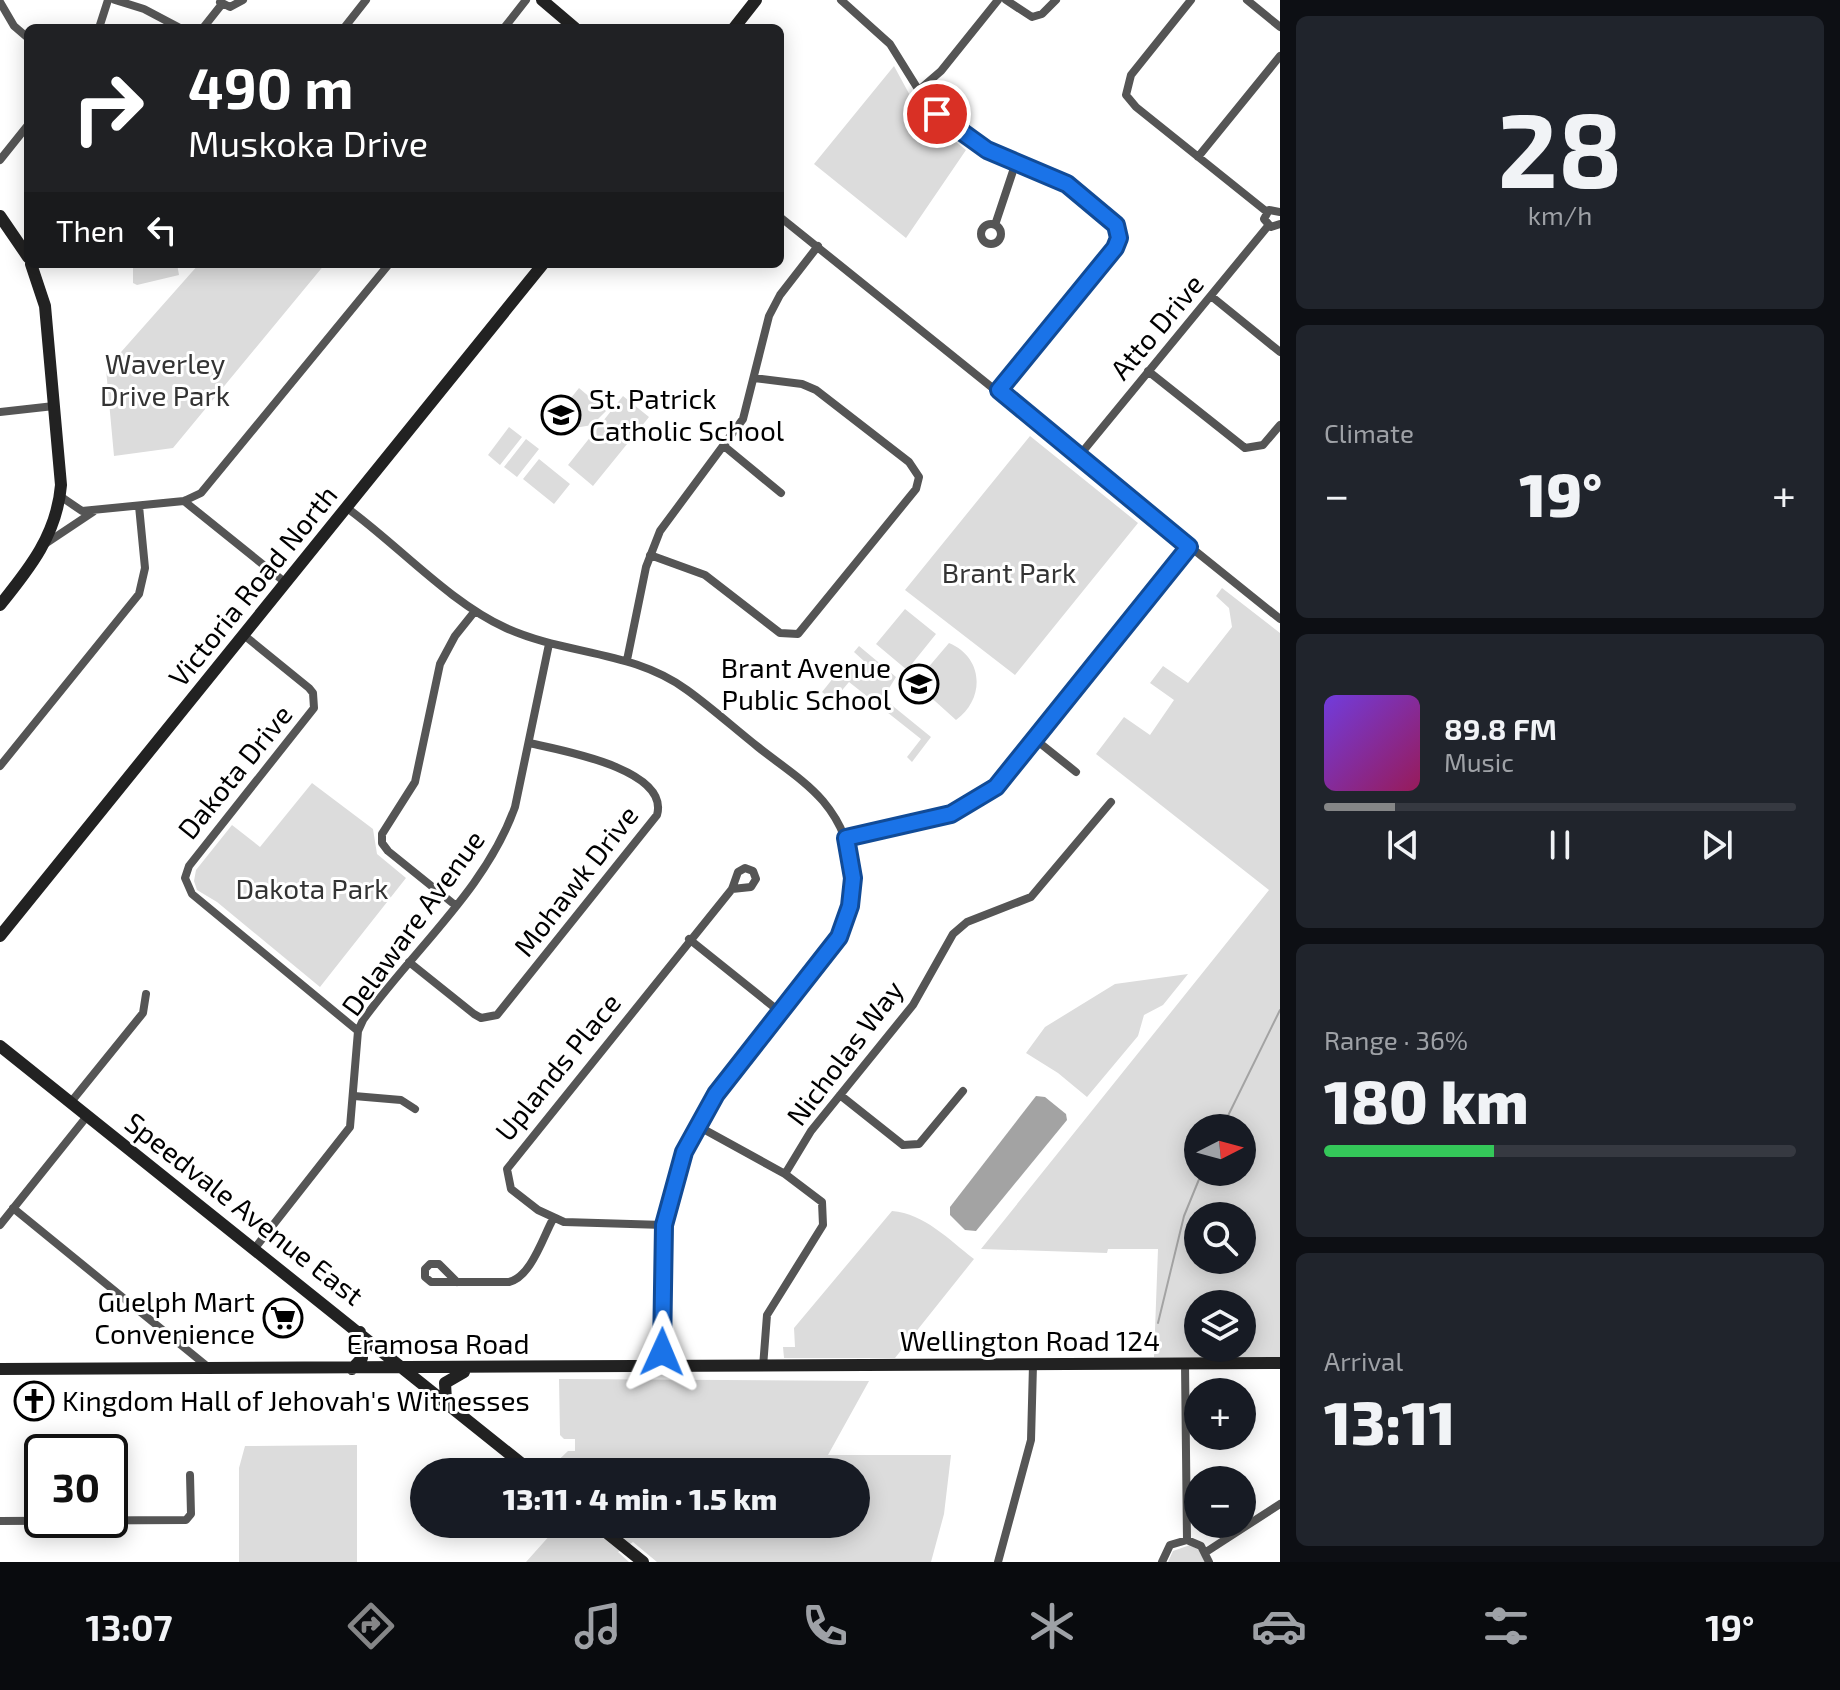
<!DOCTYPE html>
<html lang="en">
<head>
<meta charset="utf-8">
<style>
  :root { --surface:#171b24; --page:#20242c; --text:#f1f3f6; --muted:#9ea1a6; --line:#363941; --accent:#858687 }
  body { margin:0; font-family:"Exo 2",sans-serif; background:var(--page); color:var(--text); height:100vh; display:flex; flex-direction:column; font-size:30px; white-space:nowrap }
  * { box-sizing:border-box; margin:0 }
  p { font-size:26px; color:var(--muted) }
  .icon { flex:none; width:44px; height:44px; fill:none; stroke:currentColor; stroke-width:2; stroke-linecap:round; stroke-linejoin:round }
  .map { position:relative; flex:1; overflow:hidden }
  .details { display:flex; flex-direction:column; gap:16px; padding:16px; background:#0d0f14; width:560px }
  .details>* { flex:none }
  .hud { position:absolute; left:24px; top:24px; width:760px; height:244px; border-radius:12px; box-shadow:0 4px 20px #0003; background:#202124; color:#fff; overflow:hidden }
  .needle { width:52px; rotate:84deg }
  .tools { position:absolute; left:1184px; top:1114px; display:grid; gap:16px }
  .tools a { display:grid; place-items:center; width:72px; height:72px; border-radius:50%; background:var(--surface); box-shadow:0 4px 20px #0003; font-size:40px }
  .speed { position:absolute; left:24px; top:1434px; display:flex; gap:16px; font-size:40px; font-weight:700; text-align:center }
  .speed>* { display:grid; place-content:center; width:104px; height:104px; border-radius:50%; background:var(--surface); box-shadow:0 4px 20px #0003; line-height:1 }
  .speed .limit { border:4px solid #111; border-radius:12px; background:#fff; color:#111 }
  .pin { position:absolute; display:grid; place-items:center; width:68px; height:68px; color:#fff; margin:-34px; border:4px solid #fff; border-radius:50%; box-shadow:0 2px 8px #0007 }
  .me { position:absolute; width:88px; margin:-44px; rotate:1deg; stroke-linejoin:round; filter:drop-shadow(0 0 6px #0008) }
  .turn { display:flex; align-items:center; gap:28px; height:168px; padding:0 32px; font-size:36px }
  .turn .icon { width:104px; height:104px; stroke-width:2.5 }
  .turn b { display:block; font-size:56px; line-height:68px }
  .then { display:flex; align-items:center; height:76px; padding:0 32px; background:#0003; gap:16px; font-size:30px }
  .big { font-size:60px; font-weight:800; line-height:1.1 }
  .details .widget { flex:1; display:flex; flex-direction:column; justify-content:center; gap:12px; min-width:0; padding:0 28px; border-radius:12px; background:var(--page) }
  .details .dial { align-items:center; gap:0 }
  .dial b { font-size:104px; line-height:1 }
  .song { display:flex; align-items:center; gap:24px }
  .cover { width:96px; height:96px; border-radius:12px; background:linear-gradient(135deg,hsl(260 70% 55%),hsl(330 70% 35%)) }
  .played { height:8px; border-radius:4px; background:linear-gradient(90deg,var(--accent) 15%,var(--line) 15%) }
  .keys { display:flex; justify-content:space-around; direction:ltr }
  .heat { display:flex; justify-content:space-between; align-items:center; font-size:44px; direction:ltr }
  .charge { height:12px; border-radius:6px; background:linear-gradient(90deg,#34c759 36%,var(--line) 0) }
  .trip { position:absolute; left:410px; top:1458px; width:460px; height:80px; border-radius:40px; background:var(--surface); box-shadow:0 4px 20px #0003; font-weight:800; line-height:80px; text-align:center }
  .dock { display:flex; height:128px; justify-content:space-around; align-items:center; background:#090b0e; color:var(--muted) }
  .dock .icon { width:56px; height:56px }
  .dock .on { color:var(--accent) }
  .dock b { font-size:36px; color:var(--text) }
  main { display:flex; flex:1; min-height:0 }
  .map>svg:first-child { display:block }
  .green { fill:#dcdcdc; fill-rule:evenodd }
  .water { fill:#a3a3a3 }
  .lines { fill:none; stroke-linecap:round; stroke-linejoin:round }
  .stream { stroke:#a3a3a3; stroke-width:2 }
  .street { stroke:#555; stroke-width:8 }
  .secondary { stroke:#222; stroke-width:12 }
  .route-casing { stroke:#114b97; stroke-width:20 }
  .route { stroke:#1a73e8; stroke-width:14 }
  .labels { text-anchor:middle; stroke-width:6; stroke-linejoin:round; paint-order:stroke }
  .street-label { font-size:28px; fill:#000; stroke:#fff }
  .park-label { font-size:28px; fill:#333; stroke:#fff }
  .poi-label { font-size:28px; fill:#000; stroke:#fff; text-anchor:start }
</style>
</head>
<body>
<main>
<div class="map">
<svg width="1280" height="1562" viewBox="0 0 1280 1562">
  <rect width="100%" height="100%" fill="#fff"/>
  <path class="green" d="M894 66 919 112 966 150 906 238 814 164Z
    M133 264H177L179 275 137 285 133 283Z
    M199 264H325L173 448 114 456 106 369Z
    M579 388 606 411 592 425 569 429 554 419Z
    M623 396 649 417 593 486 568 465Z
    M509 427 522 437 500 465 488 455Z
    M1030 436 1138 523 1015 675 905 590Z
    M526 439 539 449 517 477 504 467Z
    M539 459 570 484 554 504 523 479Z
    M1222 588 1280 633V1359L1154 1357 1158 1249H1108L1107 1253 981 1249 1269 890 1096 754 1124 717 1150 735 1174 700 1150 683 1163 666 1188 683 1232 627 1229 608 1216 596ZM1198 1128H1242V1172H1198ZM1198 1216H1242V1260H1198ZM1198 1304H1242V1348H1198Z
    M905 609 936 634 907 670 876 644Z
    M949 643C983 657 986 698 956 720L915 683Z
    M859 646 896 677 883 698 931 737 912 762 907 757 921 739 849 682 833 701 822 692 846 662 859 670 865 662 854 652Z
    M312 783 373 829 377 854 406 878 320 987 217 902 197 890 194 881 196 870 232 825 260 847Z
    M1188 974 1163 1005 1144 1015 1138 1036 1087 1097 1058 1073 1026 1053 1045 1027 1115 984Z
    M892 1211C925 1214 948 1239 974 1259L895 1358H784L783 1347H795L794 1328Z
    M559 1379 869 1381 828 1455H951L944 1514 931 1562H657L633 1542 618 1552 629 1562H526L560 1524H856V1472H546L568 1451H575V1439H564L560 1435Z
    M357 1445V1562H239V1468L245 1446Z
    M1190 1545 1201 1551 1206 1562H1168L1173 1551Z"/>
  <path class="water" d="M1036 1096 1045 1097 1066 1114 1067 1120 976 1231 965 1230 950 1215V1207Z"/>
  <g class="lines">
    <path class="stream" d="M1222 1128 1280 1010
      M1158 1323 1184 1216 1202 1172"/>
    <path class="street" d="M115 0 144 9 180 28
      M841 0 890 44 931 110 985 149 1067 184 1118 230 1115 248 999 390
      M1006 0 1032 17 1042 14 1056 0
      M1191 0 1131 75 1126 95 1136 107 1267 212
      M1247 0 1280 27
      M0 2 14 26 28 38
      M220 2 230 7 243 0
      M99 28 108 0
      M203 28 222 4
      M344 28 366 0
      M504 28 526 0
      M919 90 941 71 998 0
      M1198 157 1280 56
      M0 160 28 125
      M1280 212 1269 210 1264 219 1271 227 1280 224
      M780 217 1280 619
      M981 234a10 10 0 1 1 20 0a10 10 0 1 1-20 0Z
      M995 225 1016 162
      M1211 296 1280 352
      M1148 371 1245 448 1263 445 1280 425
      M0 412 54 406
      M724 446 781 493
      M1079 456 1268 226
      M60 496 82 511 184 501 201 493 389 264
      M184 501 286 583
      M347 508C398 545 449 602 506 628 565 655 633 650 687 690 712 708 734 728 758 747 779 764 805 780 823 801 861 846 862 910 826 957 783 1012 731 1063 697 1124 655 1199 662 1284 662 1366
      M45 544 93 512
      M650 555 705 575 780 633 798 634 916 489 919 477 909 462 816 390 802 384 754 378
      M245 636 309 688 313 693 314 708 189 866 185 878 192 894 358 1031
      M627 660 646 567 660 531 743 419 769 316 780 295 818 246
      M1036 740 1076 772
      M0 766 139 594 145 568 139 506
      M846 838 951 814 996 787 1189 547
      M455 905 388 851 382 843V834L415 782 440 664 455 636 475 611
      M689 939 780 1012
      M409 962 474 1014 481 1018 497 1015 657 815C670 769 560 750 529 743
      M840 1095 903 1145 919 1144 963 1091
      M354 1096 401 1100 415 1109
      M71 1102 143 1013 146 994
      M696 1125 785 1174 822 1202 823 1225 767 1315 763 1367
      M785 1174 811 1131 913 1005 953 934 967 922 1031 897 1111 802
      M13 1208 208 1367
      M0 1225 88 1115
      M664 1225 564 1222 538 1210 511 1189 507 1169 732 889 738 872 745 868 753 871 756 879 751 887 732 889
      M255 1248 350 1127 358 1031 363 1020C413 950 486 889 515 807L549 644
      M457 1282 439 1264H430L425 1269V1277L431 1282H509C531 1277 543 1237 553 1219
      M1185 1364 1187 1540
      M0 1521 186 1520 191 1514 190 1475
      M1206 1552 1280 1504
      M998 1562 1031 1440 1033 1365
      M1162 1562 1170 1545 1187 1540 1201 1546 1209 1562"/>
    <path class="secondary" d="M542 0 575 28
      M734 28 756 0
      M0 216 28 257
      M0 605C30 568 57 534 61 485L45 306 31 264
      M0 936 543 264
      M0 1046 532 1472
      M0 1369 1280 1363
      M352 1369 362 1358 360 1332
      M446 1400 445 1383 464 1372
      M596 1524 643 1562"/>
  </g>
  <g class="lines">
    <g class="route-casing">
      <path id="route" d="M662 1352 664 1225 684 1152 716 1094 839 937 850 906 853 878 846 838 951 814 996 787 1189 547 999 390 1115 248 1119 238 1116 225 1067 184 987 150 937 114"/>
    </g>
    <use href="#route" class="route"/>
  </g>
  <defs>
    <g id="school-ring" transform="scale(2)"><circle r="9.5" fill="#fff" stroke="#000" stroke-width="1.5"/><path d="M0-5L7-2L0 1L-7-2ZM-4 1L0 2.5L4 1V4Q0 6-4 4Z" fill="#000"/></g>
    <g id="supermarket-ring" transform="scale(2)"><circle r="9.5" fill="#fff" stroke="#000" stroke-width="1.5"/><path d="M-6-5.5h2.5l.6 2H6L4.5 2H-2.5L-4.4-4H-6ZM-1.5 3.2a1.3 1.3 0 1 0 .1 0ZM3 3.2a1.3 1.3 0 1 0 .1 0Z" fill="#000"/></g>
    <g id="church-ring" transform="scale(2)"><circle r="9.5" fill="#fff" stroke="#000" stroke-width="1.5"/><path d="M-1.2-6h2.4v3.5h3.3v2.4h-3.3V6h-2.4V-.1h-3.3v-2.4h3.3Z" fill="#000"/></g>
  </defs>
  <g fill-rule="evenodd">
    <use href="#school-ring" x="561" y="415"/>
    <use href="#school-ring" x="919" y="684"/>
    <use href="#supermarket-ring" x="283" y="1318"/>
    <use href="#church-ring" x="34" y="1401"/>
  </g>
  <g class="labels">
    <g class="street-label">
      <text transform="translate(1157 327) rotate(-50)" y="10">Atto Drive</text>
      <text transform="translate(253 586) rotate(-51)" y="10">Victoria Road North</text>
      <text transform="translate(235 772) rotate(-51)" y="10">Dakota Drive</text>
      <text transform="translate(576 881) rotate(-52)" y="10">Mohawk Drive</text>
      <text transform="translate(413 923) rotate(-54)" y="10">Delaware Avenue</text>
      <text transform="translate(845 1053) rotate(-53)" y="10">Nicholas Way</text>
      <text transform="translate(558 1067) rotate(-51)" y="10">Uplands Place</text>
      <text transform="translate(244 1209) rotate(38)" y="10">Speedvale Avenue East</text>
      <text x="1030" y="1351">Wellington Road 124</text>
      <text x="438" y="1354">Eramosa Road</text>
    </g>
    <g class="park-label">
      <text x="165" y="374">Waverley<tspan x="165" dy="32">Drive Park</tspan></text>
      <text x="1009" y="583">Brant Park</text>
      <text x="312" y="899">Dakota Park</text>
    </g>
    <g class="poi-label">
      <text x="589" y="409">St. Patrick<tspan x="589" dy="32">Catholic School</tspan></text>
      <text x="891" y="678" text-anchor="end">Brant Avenue<tspan x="891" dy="32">Public School</tspan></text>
      <text x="255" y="1312" text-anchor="end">Guelph Mart<tspan x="255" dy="32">Convenience</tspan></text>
      <text x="62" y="1411">Kingdom Hall of Jehovah's Witnesses</text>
    </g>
  </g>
</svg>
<div class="tools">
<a><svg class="needle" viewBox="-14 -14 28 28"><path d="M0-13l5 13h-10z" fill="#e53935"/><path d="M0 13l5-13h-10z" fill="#9ea1a6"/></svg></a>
<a><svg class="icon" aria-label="search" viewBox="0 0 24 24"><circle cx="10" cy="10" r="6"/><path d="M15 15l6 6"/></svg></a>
<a><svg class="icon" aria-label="layers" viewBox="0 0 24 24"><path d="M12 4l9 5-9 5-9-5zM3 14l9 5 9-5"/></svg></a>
<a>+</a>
<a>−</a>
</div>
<div class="speed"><div class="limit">30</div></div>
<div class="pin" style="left:937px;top:114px;background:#d93025"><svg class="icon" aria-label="arrive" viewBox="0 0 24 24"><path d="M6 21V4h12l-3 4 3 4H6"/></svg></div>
<svg class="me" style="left:662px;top:1352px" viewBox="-20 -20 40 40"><path d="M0-17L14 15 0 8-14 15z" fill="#1a73e8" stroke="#fff" stroke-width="4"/></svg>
<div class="trip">13:11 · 4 min · 1.5 km</div>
<div class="hud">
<div class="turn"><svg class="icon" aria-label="right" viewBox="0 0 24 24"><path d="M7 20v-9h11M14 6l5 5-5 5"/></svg><div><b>490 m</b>Muskoka Drive</div></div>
<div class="then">Then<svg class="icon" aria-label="left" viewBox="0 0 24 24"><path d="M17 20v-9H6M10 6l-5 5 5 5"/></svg></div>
</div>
</div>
<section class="details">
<div class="widget dial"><b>28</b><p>km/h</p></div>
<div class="widget"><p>Climate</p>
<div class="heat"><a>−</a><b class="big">19°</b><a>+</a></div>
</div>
<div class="widget">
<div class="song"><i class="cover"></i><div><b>89.8 FM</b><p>Music</p></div></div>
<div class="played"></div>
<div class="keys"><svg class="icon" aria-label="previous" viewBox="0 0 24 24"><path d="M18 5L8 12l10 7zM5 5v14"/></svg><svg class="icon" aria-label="pause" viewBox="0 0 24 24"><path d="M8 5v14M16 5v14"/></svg><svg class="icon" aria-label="next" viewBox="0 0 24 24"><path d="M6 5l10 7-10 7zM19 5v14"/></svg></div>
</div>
<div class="widget"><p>Range · 36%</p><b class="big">180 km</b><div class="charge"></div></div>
<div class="widget"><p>Arrival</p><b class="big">13:11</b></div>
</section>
</main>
<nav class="dock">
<b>13:07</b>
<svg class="icon on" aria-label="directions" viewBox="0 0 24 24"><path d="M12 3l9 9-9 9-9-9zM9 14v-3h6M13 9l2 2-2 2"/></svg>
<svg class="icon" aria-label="music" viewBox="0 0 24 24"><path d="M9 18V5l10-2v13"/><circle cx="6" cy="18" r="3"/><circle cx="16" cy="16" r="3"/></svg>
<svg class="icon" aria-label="phone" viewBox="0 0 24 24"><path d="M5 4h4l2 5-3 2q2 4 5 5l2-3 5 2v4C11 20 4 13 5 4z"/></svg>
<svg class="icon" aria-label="climate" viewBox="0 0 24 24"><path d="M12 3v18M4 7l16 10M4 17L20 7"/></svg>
<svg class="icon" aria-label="car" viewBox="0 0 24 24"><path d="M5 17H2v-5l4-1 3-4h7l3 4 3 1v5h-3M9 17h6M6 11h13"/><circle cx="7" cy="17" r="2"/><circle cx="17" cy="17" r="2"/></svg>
<svg class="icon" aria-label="filters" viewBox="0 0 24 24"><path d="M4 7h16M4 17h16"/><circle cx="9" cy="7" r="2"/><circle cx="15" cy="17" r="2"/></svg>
<b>19°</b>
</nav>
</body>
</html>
